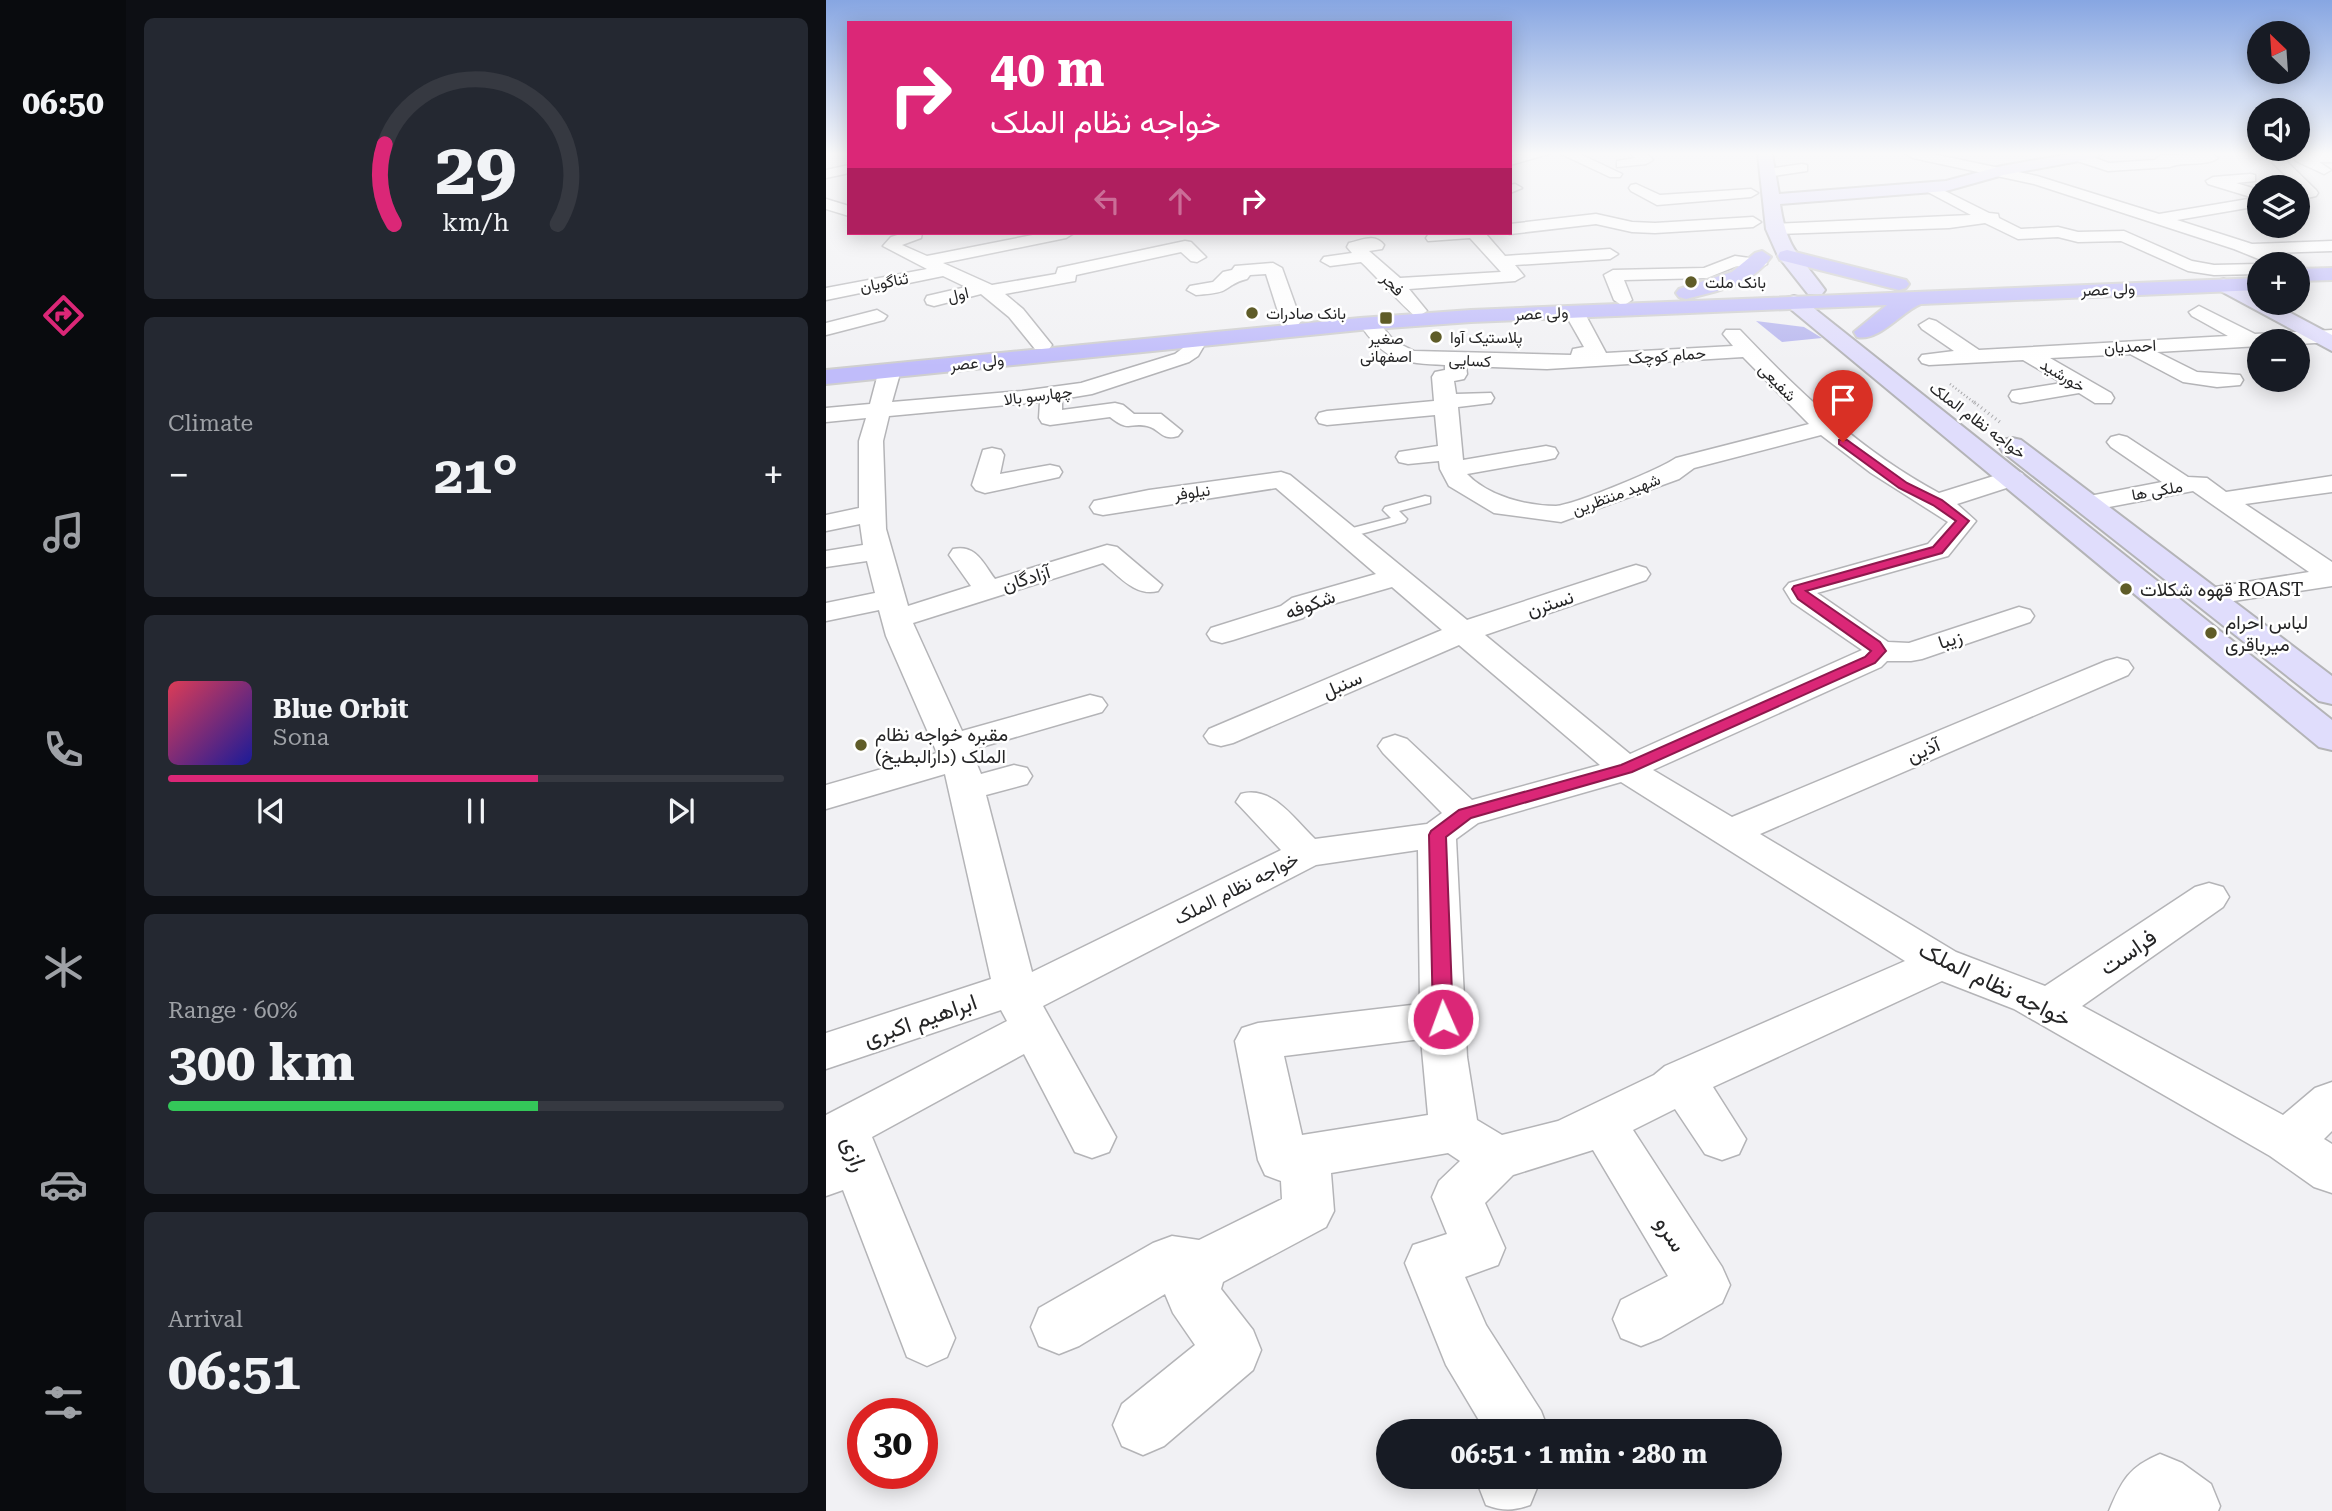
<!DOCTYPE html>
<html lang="en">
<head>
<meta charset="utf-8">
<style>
  :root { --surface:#171b24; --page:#242831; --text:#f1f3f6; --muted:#9ea1a6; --line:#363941; --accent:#db2777 }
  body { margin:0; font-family:"Roboto Serif",Vazirmatn,serif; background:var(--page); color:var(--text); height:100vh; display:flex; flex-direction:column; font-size:26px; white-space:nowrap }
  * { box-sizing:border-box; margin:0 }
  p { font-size:23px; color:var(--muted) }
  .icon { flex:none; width:38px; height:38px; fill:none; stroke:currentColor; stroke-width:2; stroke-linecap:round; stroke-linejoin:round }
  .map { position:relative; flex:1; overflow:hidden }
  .side { display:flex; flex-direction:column; gap:18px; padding:18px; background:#0d0f14; width:700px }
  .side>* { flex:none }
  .banner { position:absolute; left:21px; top:21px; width:665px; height:214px; border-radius:0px; box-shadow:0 4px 18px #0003; background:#db2777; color:#fff; overflow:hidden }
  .needle { width:46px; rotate:335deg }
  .fabs { position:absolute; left:1421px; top:21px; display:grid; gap:14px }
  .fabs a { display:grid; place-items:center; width:63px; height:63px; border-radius:50%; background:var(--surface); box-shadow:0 4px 18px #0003; font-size:35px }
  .speed { position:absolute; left:21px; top:1398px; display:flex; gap:14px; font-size:35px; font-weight:700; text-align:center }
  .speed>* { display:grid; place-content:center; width:91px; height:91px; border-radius:50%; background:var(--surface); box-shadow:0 4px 18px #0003; line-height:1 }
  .speed .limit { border:10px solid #d22; background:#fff; color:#111 }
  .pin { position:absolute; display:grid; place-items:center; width:60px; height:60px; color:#fff; margin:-72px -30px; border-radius:50% 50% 50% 0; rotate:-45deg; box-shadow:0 0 7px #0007 }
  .pin .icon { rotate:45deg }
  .me { position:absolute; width:77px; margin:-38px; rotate:358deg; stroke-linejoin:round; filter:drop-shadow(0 0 5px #0008) }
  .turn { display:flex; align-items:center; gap:24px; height:147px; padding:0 28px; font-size:32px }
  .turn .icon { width:91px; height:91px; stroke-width:2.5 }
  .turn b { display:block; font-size:49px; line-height:60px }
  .lanes { display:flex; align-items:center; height:66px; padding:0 28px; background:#0003; justify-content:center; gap:35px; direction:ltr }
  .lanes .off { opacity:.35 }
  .big { font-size:52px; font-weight:700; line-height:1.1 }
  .side .card { flex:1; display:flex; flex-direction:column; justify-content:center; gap:10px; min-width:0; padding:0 24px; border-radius:10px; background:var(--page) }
  .side .dial { align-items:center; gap:0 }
  .dial svg { height:182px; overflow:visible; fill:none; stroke:var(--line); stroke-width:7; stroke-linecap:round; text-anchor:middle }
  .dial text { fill:var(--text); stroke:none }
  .song { display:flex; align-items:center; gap:21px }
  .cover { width:84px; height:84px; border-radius:10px; background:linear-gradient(135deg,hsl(350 70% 55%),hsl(240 70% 35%)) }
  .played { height:7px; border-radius:4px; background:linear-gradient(90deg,var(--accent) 60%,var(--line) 60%) }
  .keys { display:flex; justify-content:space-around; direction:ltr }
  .heat { display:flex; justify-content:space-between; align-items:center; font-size:38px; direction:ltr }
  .charge { height:10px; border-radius:5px; background:linear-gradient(90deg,#34c759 60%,var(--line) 0) }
  .trip { position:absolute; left:550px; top:1419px; width:406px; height:70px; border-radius:35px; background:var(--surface); box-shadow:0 4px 18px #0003; font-weight:700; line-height:70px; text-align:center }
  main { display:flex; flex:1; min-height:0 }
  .menu { display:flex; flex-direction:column; width:126px; justify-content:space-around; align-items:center; background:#090b0e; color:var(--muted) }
  .menu .icon { width:49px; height:49px }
  .menu .active { color:var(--accent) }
  .menu b { font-size:32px; color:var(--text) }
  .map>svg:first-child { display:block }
  .green { fill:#b9b8ef }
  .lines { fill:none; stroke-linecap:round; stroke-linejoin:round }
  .lane-casing { stroke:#b4b4b7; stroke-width:3 }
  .street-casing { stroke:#b4b4b7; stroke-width:3 }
  .secondary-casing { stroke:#b4b4b7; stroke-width:4 }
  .primary-casing { stroke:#cfcfcf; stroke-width:4 }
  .path-far1 { stroke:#aaaaac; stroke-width:2.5; stroke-dasharray:1 2.5; stroke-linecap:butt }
  .path { stroke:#aaaaac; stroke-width:3.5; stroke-dasharray:1 3.5; stroke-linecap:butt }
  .lane { fill:#fff; fill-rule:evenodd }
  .street { fill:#fff; fill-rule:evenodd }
  .secondary { fill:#e0ddfc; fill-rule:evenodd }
  .primary { fill:#c0bcfa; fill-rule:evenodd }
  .route { fill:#db2777; stroke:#8e194d; stroke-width:2 }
  .poi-dot { fill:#5f5c28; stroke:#fff; stroke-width:2.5 }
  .labels { text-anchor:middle; stroke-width:5; stroke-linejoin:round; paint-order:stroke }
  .far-street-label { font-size:16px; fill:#252526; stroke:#fff }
  .far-poi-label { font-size:16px; fill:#252526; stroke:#fff; text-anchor:start }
  .street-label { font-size:19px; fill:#252526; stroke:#fff }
  .poi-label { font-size:19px; fill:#252526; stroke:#fff; text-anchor:start }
  .near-street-label { font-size:23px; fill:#252526; stroke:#fff }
</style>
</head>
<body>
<main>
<nav class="menu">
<b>06:50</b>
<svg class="icon active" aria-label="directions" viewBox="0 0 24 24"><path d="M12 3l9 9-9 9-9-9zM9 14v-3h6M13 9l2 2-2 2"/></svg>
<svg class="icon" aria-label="music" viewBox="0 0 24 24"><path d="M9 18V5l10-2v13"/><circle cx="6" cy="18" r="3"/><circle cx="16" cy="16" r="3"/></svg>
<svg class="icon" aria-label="phone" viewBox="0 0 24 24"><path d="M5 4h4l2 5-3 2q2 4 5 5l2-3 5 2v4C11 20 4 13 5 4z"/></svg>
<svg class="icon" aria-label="climate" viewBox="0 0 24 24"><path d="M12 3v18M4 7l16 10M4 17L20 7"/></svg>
<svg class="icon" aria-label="car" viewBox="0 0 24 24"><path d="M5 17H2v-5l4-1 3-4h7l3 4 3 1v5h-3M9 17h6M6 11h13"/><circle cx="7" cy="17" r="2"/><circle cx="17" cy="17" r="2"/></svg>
<svg class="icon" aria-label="filters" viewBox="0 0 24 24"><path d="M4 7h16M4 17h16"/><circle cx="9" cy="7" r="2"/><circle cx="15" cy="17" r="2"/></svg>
</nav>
<section class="side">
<div class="card dial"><svg viewBox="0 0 100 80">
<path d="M14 69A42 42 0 1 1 86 69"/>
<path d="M14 69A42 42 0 0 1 10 34" stroke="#db2777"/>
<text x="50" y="56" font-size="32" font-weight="700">29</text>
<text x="50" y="72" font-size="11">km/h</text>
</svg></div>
<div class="card"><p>Climate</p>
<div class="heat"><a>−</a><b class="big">21°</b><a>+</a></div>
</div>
<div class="card">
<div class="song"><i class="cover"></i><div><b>Blue Orbit</b><p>Sona</p></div></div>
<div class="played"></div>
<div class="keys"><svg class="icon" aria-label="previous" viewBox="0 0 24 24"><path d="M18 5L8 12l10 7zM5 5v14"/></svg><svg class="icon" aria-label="pause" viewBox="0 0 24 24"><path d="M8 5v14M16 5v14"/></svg><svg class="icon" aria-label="next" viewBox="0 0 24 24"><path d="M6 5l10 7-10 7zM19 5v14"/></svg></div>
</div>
<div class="card"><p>Range · 60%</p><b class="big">300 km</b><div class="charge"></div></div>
<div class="card"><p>Arrival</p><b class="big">06:51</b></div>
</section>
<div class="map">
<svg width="1506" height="1511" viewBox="0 0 1506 1511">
  <rect width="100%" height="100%" fill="#f1f1f4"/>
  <path class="green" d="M930 321 978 327 996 338 956 342Z"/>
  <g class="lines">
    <g class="lane-casing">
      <path id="lane" d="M599 496 604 497V503L573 511 581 519 579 522 520 538 513 534 515 531 565 518 557 510 559 507Z"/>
    </g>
    <g class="street-casing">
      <path id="street" d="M697 154H723L684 165V157Z
        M735 154H754L796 174 794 177H784Z
        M806 154H821L827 160 820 164 791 167V161L809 158Z
        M1080 154H1107L1211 176 1333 214 1428 198 1382 184 1380 181 1387 177 1424 174 1429 175V181L1410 183 1433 190V206L1351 220 1426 244 1506 241V251L1447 253 1468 264H1445L1408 249 1208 184 1087 158Z
        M1248 154H1258L1283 163 1329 160 1335 155 1386 154 1392 158C1380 167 1357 161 1344 167L1282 171 1248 160Z
        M1474 154H1506V162H1493L1505 170 1498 174 1470 161 1468 158Z
        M1453 158 1458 159 1490 190 1492 193 1490 196 1472 200V192L1475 191 1446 162Z
        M976 164 981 165V171L941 177 934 173 941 169Z
        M23 165V173L0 178V170Z
        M1103 183 1163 213 1172 214 1173 218 1195 229 1232 227 1252 232 1298 231 1366 261 1388 265 1433 264H1435L1433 274 1388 275 1362 271 1295 241 1252 242 1232 237 1192 239 1159 223 1123 228 949 234 941 229 949 224 1145 215 1098 190 1096 187Z
        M689 184 696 188 684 193V185Z
        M810 184 834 195 925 189 932 193 925 197 831 205 805 191 803 188 805 185Z
        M0 199 23 206V216L0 209Z
        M770 214 806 222 829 223 927 217 935 222 927 227 829 233 806 232 770 224 684 234 680 233H684V224Z
        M78 233H96L95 238 76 245 101 256 217 233H248L240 238 117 263 166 285 230 274 232 268 359 241 365 242 380 257 371 262 365 261 355 252 250 275 249 281 243 282 179 294 197 309 226 345 223 349H209L183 317 155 294 108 306 101 304 99 300 101 296 140 287 117 276 0 300V288L101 269 57 246 65 237Z
        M611 233H659L679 256 784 249 792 254 784 259 689 265 698 276 689 281 583 289 601 311 591 317C585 315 545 271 535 262L504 266 495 261 498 257 526 253 521 247 523 243C536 240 549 233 558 245L556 249 543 251 574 278 675 272 644 238 602 241 600 238 602 235Z
        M909 256 938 260 941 264 932 269 911 266 881 278 798 280 806 300 797 306 788 300 778 275 787 270 878 268Z
        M447 263 456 268 475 321 472 325 465 327 455 321 440 274 424 275 421 279C409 282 410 283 400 289 393 294 379 294 370 295L361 290 364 286 387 282 397 272 406 270 409 266Z
        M748 306 758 312 780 353 907 346 897 334 900 330H914C974 393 1036 452 1113 493L1187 470 1196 473 1200 478 1196 483 1131 504 1150 521 1122 556 991 593 1062 642 1083 643 1193 607 1204 610 1208 616 1204 622 1096 659 1085 661H1061L1055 667 827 770 906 817 1280 661 1291 658 1302 661 1307 668 1302 675 934 834 1130 952 1219 986 1369 887 1383 883 1397 887 1403 897 1397 907 1256 1006 1457 1115 1489 1088 1506 1082V1131L1498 1139 1506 1144V1193L1488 1187 1444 1156 1188 1009 1116 981 887 1087 920 1139 913 1154 896 1160 879 1154 849 1109 807 1130 896 1267 904 1285 896 1303 835 1338 815 1346 795 1338 787 1319 795 1300 842 1276 767 1150 687 1175 659 1203 679 1248 672 1265 639 1277 660 1325 715 1411 723 1432H660L620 1365 579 1263 587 1245 621 1234 606 1197 613 1181 634 1161 622 1153 505 1173 508 1211 500 1227 397 1282 395 1289 427 1330 435 1350 427 1370 338 1446 317 1455 296 1446 287 1425 296 1404 369 1345 347 1313 339 1294 253 1346 233 1354 213 1346 205 1327 213 1308 327 1243 346 1236 373 1240 456 1199 455 1181 439 1175 432 1160 409 1041 416 1028 432 1023 594 1004 592 850 490 865 217 1006 290 1137 283 1152 266 1158 249 1152 198 1054 46 1137 129 1338 121 1357 101 1366 81 1357 17 1190 0 1196V1115L181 1021 175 1010 0 1069V1033L165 979 119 774 0 809V785L111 753 60 636 53 610 0 621V603L49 593 41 561 0 567V551L37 545 34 524 0 531V515L33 508V441L40 418 0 422V408L44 404 53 370 57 366H71L75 370 66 402 196 391 255 383 349 354 357 348 365 335H379L382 339 372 356 363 362 266 394 236 399V410L289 403 297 405 308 414H335L356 431 352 436C334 441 335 429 321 426 303 422 304 433 284 417L224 425 216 423 213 418 214 402 63 416 57 441 60 529 82 606 145 586 123 555 127 549C150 544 157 563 169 579L281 545 291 547 336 585 332 591C310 597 294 577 277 563L87 623 136 731 264 695 276 698 281 705 276 712 145 750 155 774 188 765 201 768 206 776 201 784 160 795 206 972 455 850 410 802 415 794C446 785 468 819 489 839L601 824 616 813 557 753 552 746 557 739 569 735 581 739 646 800 774 765 633 645 407 743 395 746 383 743 378 736 383 729 616 630 566 587 486 610 477 618 407 640 396 643 385 640 381 634 385 628 455 606 466 598 550 574 450 488 277 515 268 513 264 507 268 501 323 490 455 472 464 475 641 620 800 568 810 565 820 568 824 574 820 580 659 635 804 754 1036 650 966 602 958 589 963 583 1102 544 1122 522 1045 473 995 435 868 468 853 479 735 522 668 513 623 486 614 469 613 461 582 464 573 462 570 457 573 452 612 446 609 415 501 425 493 423 490 418 493 413 501 411 608 401 606 377 609 372 619 370V365C576 363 558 361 533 323L536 319H550L568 341 588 351 745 355 747 349 758 347 738 312ZM917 357 983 424 850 458C834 469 748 505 730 506 700 506 662 496 641 474L720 460 729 458 732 453 729 448 720 446 637 460 632 407 665 403 668 398 665 393 630 394 628 381 638 379 641 374 640 366 721 369ZM795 782 1079 961 839 1066 828 1075 732 1121 676 1135 651 1120 641 1057 630 839 652 823ZM595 1039 602 1115 476 1135 458 1056Z
        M1373 306 1429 334 1506 330V342L1472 344V341H1433V346L1331 352 1371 372 1414 375 1417 380 1414 385 1391 387 1357 382 1304 354 1224 358 1285 393 1288 398 1285 403H1269L1253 393 1194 403 1186 401 1183 396 1186 391 1236 383 1197 360 1103 365 1096 363 1093 359 1096 355 1128 351 1096 329 1093 325 1103 319 1110 321 1153 350 1402 336 1366 316 1363 312Z
        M51 310 61 316 58 320 0 335V323Z
        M1293 435 1301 437 1362 477 1381 478 1400 492 1506 476V492L1419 504 1506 562V586L1381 605 1371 602 1366 596 1371 590 1483 572 1367 491 1262 511 1253 508 1249 503 1253 498 1336 482 1285 447 1281 442 1285 437Z
        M166 448 175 450 178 455 174 474 224 465 233 467 236 472 233 477 224 479 159 493 150 490 146 485 157 450Z
        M1334 1454 1356 1463 1385 1484 1394 1506 1392 1511H1283C1296 1480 1303 1467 1334 1454Z
        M649 1477H710L713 1483 704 1505C687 1511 677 1511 660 1505Z"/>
    </g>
    <g class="secondary-casing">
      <path id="secondary" d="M932 154H946L953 194 1120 181 1176 166 1244 154H1276L1269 158 1177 175 1120 191 954 204C961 251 974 255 999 290L996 294H982L952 256 940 229Z
        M1398 279 1433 296V303H1446L1506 335V351L1391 289 1388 285 1391 281Z
        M968 296 975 298 1506 720V750L1493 747 961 306 958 302 961 298Z
        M1186 438 1195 440 1506 676V704L1493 701 1177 452 1173 446 1177 440Z"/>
    </g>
    <g class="primary-casing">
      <path id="primary" d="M961 250 1080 280 1083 284 1080 288 1073 290 954 260 952 256 954 252Z
        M936 251 945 257C926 285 891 291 860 299L853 297 850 293 853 289 906 272 929 253Z
        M1506 268V280L1472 281V269Z
        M1433 278V290L1095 304C1075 312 1053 342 1031 337L1028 332 1061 305 645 322 534 330 0 384V370L534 318 645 310Z"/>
    </g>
    <path class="path-far1" d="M1124 384 1150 404"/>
    <path class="path" d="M1148 402 1175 423"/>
    <use href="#lane" class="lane"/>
    <use href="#street" class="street"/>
    <use href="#secondary" class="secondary"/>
    <use href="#primary" class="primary"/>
  </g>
  <linearGradient id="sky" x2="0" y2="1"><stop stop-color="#87a6e2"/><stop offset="0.42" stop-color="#f9f9fa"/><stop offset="1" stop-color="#f9f9fa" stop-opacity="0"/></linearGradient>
  <rect width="1506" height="366" fill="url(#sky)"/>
  <path class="route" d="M1013 440H1021L1081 483 1116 500 1143 521 1116 553 980 591 1054 642 1060 651 1049 663 806 772 645 818 620 837 627 1019 624 1024 617 1027 610 1024 607 1019 603 835 605 831 633 810 795 765 1039 657 1045 651 972 599 966 589 968 586 1107 547 1130 521 1107 505 1073 488 1013 444Z"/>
  <g class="poi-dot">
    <circle cx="865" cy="282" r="7"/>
    <circle cx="426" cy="313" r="7"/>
    <rect x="553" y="311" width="14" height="14" rx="3.5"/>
    <circle cx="610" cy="337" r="7"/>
    <circle cx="1300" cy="589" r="7"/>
    <circle cx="1385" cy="633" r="7"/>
    <circle cx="35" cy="745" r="7"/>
  </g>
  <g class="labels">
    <g class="far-street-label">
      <text transform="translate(58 282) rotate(-11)" y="6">ثناگویان</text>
      <text transform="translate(567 284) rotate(47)" y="6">فجر</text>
      <text transform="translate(1282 289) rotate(-2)" y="6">ولی عصر</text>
      <text transform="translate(132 294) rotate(-13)" y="6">اول</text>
      <text transform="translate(715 313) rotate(-3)" y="6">ولی عصر</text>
      <text transform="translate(1304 346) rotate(-3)" y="6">احمدیان</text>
      <text transform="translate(841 355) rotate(-4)" y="6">حمام کوچک</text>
      <text transform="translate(644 360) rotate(3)" y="6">کسایی</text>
      <text transform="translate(151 362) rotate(-6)" y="6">ولی عصر</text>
      <text transform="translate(1237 375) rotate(31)" y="6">خورشید</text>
      <text transform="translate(952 382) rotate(46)" y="6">شفیعی</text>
      <text transform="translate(212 395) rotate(-7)" y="6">چهارسو بالا</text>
      <text transform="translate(1152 420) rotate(37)" y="6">خواجه نظام الملک</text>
      <text transform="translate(1331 490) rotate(-10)" y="6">ملکی ها</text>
      <text transform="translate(366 492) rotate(-8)" y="6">نیلوفر</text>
      <text transform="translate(790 494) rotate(-20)" y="6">شهید منتظرین</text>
    </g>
    <g class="far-poi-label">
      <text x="879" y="288">بانک ملت</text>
      <text x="440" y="319">بانک صادرات</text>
      <text x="624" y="343">پلاستیک آوا</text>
      <text x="560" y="344" text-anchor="middle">صغیر<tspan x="560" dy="18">اصفهانی</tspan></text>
    </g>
    <g class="street-label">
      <text transform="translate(200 578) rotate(-17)" y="7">آزادگان</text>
      <text transform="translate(724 603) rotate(-18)" y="7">نسترن</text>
      <text transform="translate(484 604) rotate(-20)" y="7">شکوفه</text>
      <text transform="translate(1124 639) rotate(-18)" y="7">زیبا</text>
      <text transform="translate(516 684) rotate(-23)" y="7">سنبل</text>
      <text transform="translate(1097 750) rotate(-23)" y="7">آذین</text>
      <text transform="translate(410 888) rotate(-27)" y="7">خواجه نظام الملک</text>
    </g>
    <g class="poi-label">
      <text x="1314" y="596">قهوه شکلات ROAST</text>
      <text x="1399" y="629">لباس احرام<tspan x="1399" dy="22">میرباقری</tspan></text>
      <text x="49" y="741">مقبره خواجه نظام<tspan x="49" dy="22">الملک (دارالبطیخ)</tspan></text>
    </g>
    <g class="near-street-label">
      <text transform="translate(1302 952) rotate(-34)" y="8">فراست</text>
      <text transform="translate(1169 984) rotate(26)" y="8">خواجه نظام الملک</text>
      <text transform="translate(94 1020) rotate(-19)" y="8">ابراهیم اکبری</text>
      <text transform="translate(29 1154) rotate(71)" y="8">رازی</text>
      <text transform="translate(845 1234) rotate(58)" y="8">سرو</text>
    </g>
  </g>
</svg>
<div class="fabs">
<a><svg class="needle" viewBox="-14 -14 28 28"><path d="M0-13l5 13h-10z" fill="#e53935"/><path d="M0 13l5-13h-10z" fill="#9ea1a6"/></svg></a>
<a><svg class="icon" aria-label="sound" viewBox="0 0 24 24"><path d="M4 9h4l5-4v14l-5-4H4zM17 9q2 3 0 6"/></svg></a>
<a><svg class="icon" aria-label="layers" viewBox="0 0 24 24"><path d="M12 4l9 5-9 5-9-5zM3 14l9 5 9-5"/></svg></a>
<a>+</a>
<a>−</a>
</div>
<div class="speed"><div class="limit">30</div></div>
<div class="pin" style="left:1017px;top:442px;background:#d93025"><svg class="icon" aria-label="arrive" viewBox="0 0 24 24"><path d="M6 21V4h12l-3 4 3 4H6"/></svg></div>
<svg class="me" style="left:617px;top:1019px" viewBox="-20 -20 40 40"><circle r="17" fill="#db2777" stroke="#fff" stroke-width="3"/><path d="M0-11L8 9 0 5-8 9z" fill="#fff"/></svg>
<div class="trip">06:51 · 1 min · 280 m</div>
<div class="banner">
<div class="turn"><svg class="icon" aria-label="right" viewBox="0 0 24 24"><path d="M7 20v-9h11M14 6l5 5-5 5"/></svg><div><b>40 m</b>خواجه نظام الملک</div></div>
<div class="lanes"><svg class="icon off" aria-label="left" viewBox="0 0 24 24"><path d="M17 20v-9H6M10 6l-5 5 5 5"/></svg><svg class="icon off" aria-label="ahead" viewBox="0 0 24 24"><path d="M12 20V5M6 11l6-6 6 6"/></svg><svg class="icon" aria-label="right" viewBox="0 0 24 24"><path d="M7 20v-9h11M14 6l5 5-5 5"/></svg></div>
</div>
</div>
</main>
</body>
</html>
